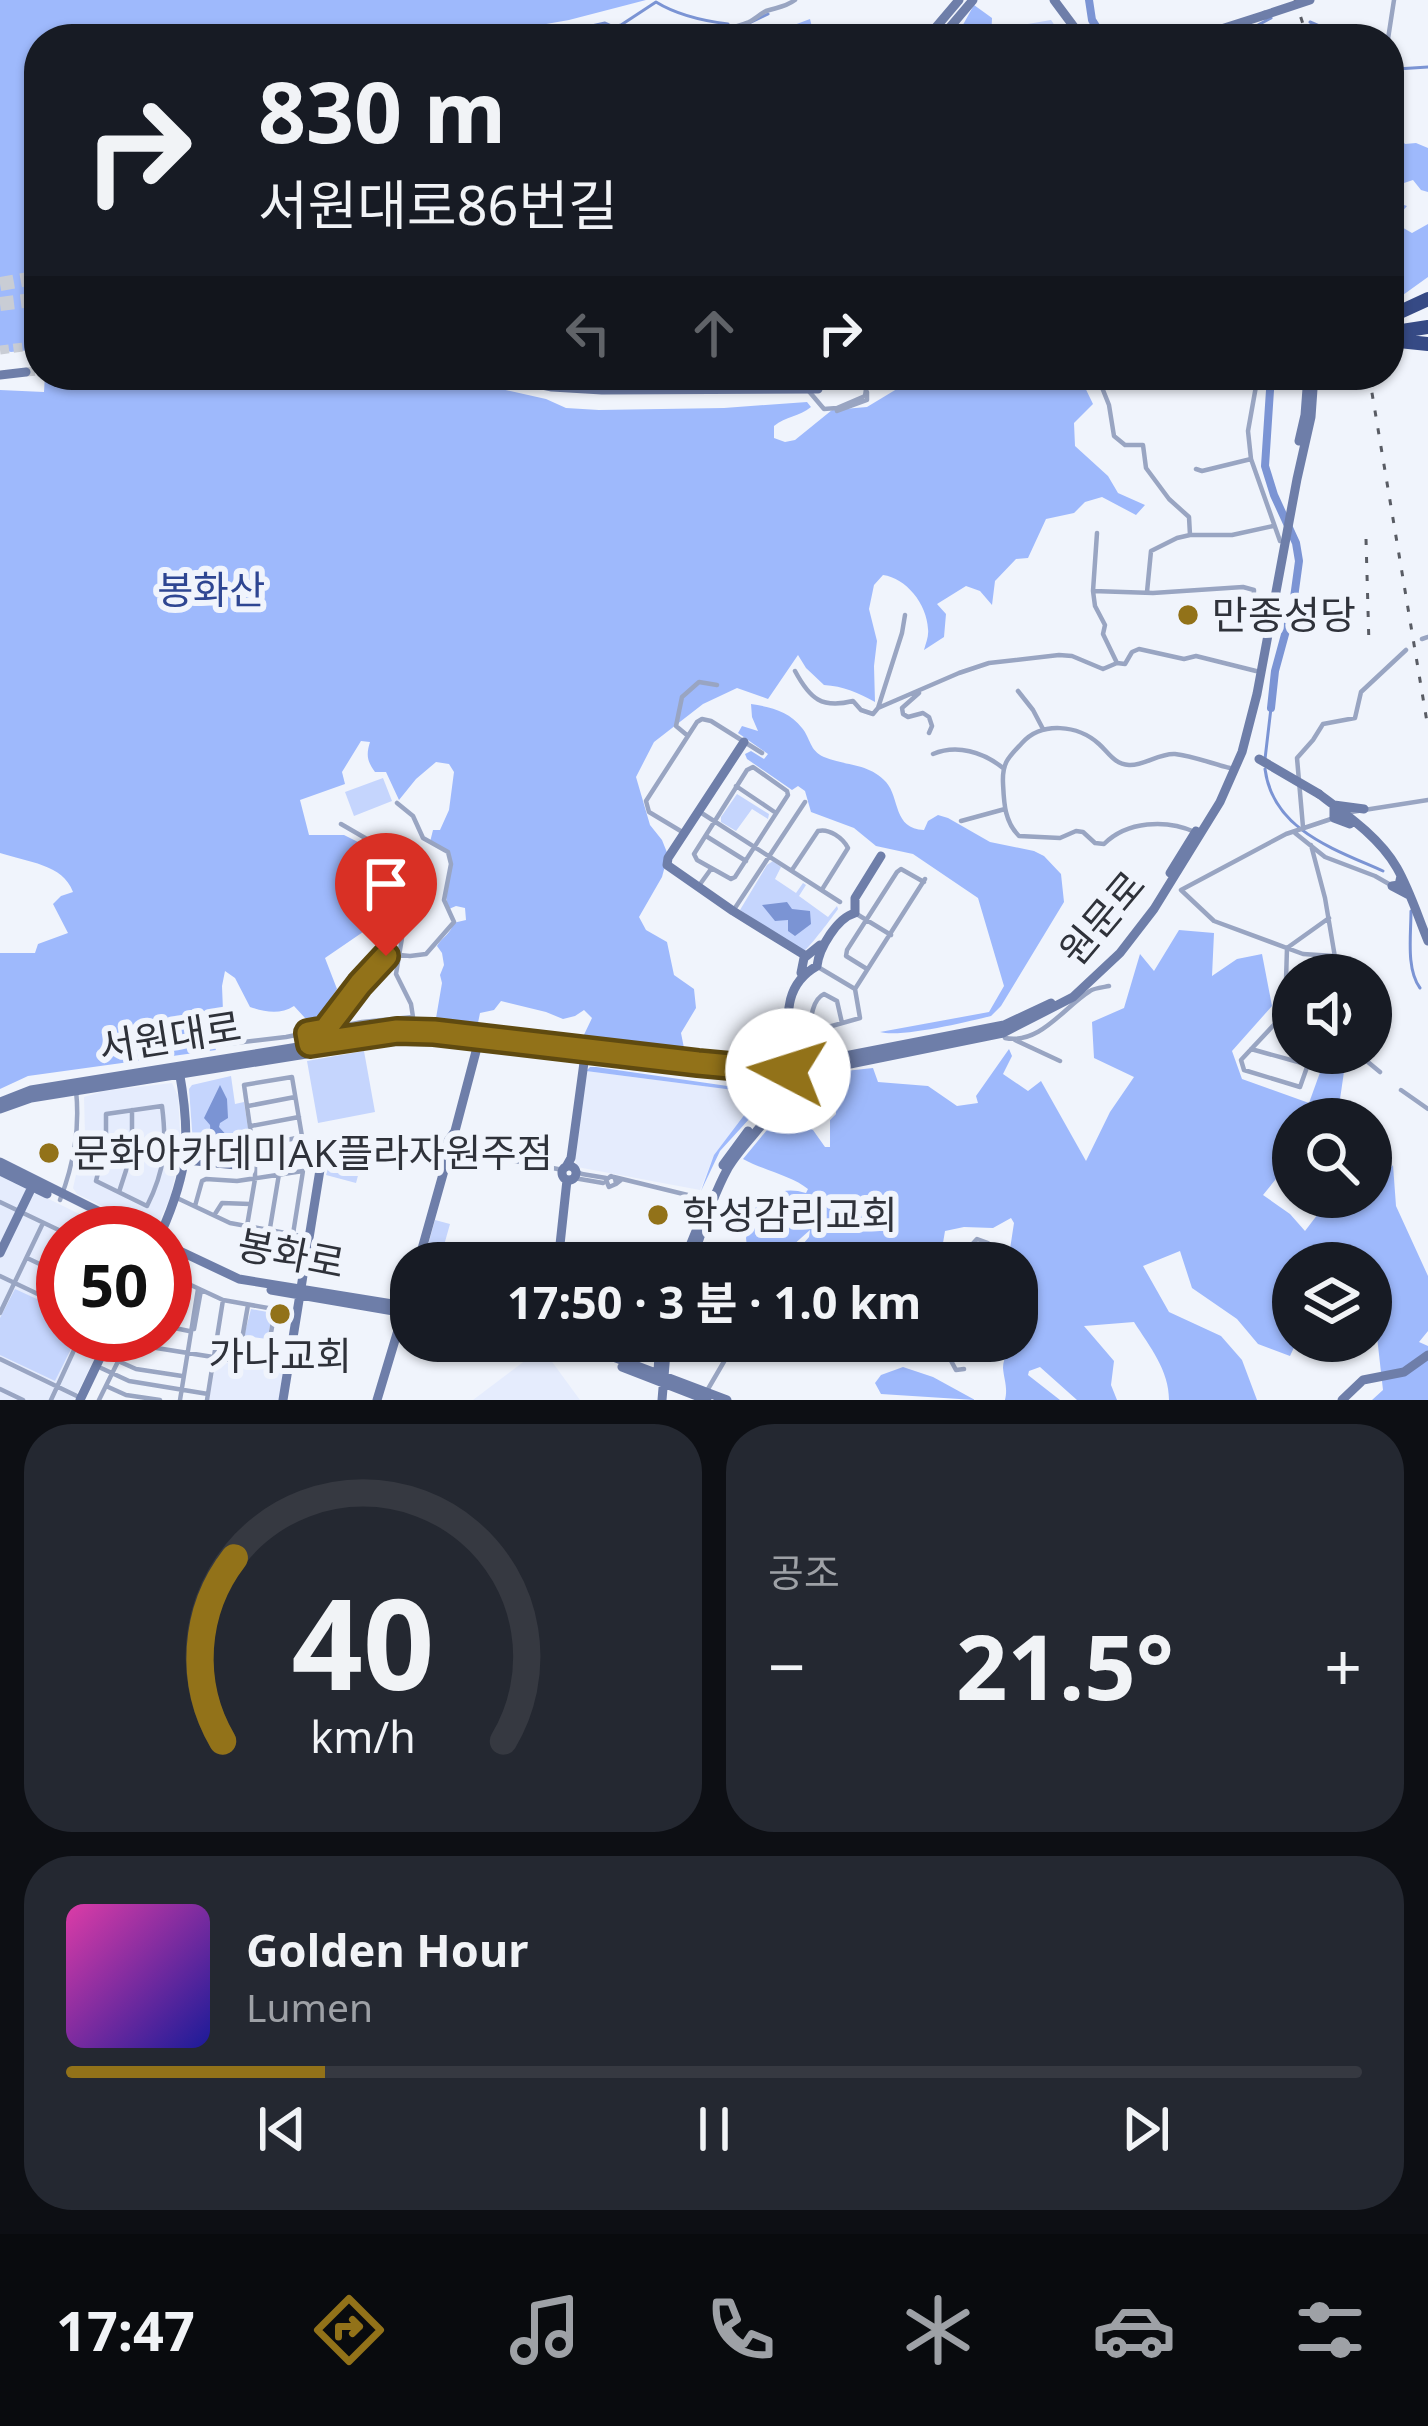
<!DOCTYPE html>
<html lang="ko">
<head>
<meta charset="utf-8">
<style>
  :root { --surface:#171b24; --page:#242831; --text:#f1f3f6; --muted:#9ea1a6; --line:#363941; --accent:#927219 }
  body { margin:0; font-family:"Noto Sans","Noto Sans KR",sans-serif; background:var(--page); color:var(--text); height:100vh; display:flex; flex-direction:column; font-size:45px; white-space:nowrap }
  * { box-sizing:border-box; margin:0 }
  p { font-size:39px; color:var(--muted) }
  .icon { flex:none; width:66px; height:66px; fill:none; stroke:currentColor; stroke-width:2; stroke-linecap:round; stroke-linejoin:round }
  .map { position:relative; height:1400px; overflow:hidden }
  .drawer { display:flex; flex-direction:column; gap:24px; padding:24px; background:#0d0f14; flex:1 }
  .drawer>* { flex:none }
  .banner { position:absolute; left:24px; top:24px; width:1380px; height:366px; border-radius:48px; box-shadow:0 3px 9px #0004; background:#171b24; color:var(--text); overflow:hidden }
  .tools { position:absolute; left:1272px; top:954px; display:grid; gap:24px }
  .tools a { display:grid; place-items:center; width:120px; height:120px; border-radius:50%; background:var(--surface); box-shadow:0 3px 9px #0004; font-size:60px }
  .speed { position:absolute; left:36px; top:1206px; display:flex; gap:24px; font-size:60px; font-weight:700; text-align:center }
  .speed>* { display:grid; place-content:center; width:156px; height:156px; border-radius:50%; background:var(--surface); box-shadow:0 3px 9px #0004; line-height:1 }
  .speed .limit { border:18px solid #d22; background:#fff; color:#111 }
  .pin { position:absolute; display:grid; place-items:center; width:102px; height:102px; color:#fff; margin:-123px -51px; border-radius:50% 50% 50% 0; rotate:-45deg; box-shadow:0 0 12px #0007 }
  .pin .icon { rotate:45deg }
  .me { position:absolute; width:132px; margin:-66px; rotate:275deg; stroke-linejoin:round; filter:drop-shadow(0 0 9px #0008) }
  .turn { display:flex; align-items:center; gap:42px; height:252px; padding:0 36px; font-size:54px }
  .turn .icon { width:156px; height:156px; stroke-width:2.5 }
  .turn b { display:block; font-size:84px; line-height:102px }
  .lanes { display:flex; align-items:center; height:114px; padding:0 36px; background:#0003; justify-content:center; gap:60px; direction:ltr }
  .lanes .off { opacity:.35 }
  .big { font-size:90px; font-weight:700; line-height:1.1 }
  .drawer .card { flex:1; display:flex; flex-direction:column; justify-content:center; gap:18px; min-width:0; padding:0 42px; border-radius:48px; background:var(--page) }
  .drawer .dial { align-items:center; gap:0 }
  .dial svg { height:312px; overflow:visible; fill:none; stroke:var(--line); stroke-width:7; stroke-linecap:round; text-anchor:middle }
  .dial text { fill:var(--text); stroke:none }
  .song { display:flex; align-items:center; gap:36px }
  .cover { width:144px; height:144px; border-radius:18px; background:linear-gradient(135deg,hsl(320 70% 55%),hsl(240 70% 35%)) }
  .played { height:12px; border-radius:6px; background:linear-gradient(90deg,var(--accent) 20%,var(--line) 20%) }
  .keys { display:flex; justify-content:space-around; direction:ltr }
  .heat { display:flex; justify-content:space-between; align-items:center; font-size:66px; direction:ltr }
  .drawer .tiles { flex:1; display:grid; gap:24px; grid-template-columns:1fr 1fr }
  .card:last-child { grid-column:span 2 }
  .trip { position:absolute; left:390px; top:1242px; width:648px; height:120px; border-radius:48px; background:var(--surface); box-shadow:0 3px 9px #0004; font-weight:700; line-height:120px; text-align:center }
  .menu { display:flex; height:192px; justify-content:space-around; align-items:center; background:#090b0e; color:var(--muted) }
  .menu .icon { width:84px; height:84px }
  .menu .on { color:var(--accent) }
  .menu b { font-size:54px; color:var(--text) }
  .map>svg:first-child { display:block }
  .built { fill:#e5ecfd }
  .green { fill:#c5d5fd }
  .forest { fill:#9eb9fc }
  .water { fill:#7b94d4 }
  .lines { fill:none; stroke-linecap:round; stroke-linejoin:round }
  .stream { stroke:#7b94d4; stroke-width:3 }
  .river { stroke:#7b94d4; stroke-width:8 }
  .secondary-tunnel { stroke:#c9cdd5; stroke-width:9; stroke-dasharray:9 4.5; stroke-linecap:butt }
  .highway-tunnel { stroke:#c9cdd5; stroke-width:14; stroke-dasharray:14 7; stroke-linecap:butt }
  .street { stroke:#99a5c2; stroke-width:4.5 }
  .secondary { stroke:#6e7ea9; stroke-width:9 }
  .highway { stroke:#364a85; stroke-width:14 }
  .rail { stroke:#595c64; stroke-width:3; stroke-dasharray:6 12; stroke-linecap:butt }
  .secondary-bridge { stroke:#6e7ea9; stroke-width:9 }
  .route-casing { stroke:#5f4a10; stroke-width:30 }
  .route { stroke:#927219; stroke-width:21 }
  .poi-dot { fill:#927219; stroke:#f0f4fc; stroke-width:4.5 }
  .labels { text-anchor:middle; stroke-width:12; stroke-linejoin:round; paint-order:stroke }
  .park-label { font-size:39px; fill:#2e4692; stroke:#f0f4fc }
  .poi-label { font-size:39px; fill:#2f323a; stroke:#f0f4fc; text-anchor:start }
  .street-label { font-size:39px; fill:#2f323a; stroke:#f0f4fc }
</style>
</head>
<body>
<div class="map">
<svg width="1428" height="1400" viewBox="0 0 1428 1400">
  <rect width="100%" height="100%" fill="#f0f4fc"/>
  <path class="built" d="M586 1071 749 1092 745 1114 714 1155 700 1190 577 1167 575 1159Z
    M172 1083 178 1096 181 1150 170 1198 157 1226 150 1229 77 1194 73 1188 85 1135 84 1097 104 1091Z
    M0 1175 118 1233H63V1335H106L74 1400H0Z
    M542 1348 580 1400H473Z
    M216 1361 285 1372 280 1400H209Z"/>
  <path class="green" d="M1051 20 1064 39H1023L1022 25Z
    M383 778 392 801 354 816 345 792Z
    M737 794 769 814 768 819 752 809 736 831 721 822V817Z
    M773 861 781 867 775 879 796 893 803 883 806 885 799 896 828 917 837 906 838 909C834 915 809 948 804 951L740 910 767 865Z
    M364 1051 375 1112 318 1123 307 1061Z
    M231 1076 235 1104 244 1102 252 1154 250 1158 229 1161 194 1157 189 1089 192 1085Z
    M365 1150 356 1183 326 1175 332 1156Z
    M435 1220 450 1224 439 1263H423Z
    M15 1289 63 1311V1335H78L55 1381 0 1355V1318Z
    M251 1309 273 1313 267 1339 244 1336Z"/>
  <path class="forest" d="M0 0H646L569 20 462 39 364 37 39 39V349L11 352 0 349Z
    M974 5 992 18 991 39H955Z
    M810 19 815 39H757Z
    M1389 125 1405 144 1416 143 1428 148V192L1421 190 1413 180 1398 185 1389 192Z
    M1394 202 1396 207 1401 204 1407 206 1393 222 1412 233 1428 224V277L1389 305V204Z
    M45 375H184L185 379 194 375H438L546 399 566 408 599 410 724 408 807 402 811 407C799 417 786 416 774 426V438L785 442 795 440 832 410 867 407 920 375H1079L1093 404 1074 423 1075 446 1108 476 1118 493 1145 505 1136 515 1102 497 1085 502 1074 513 1046 519 1028 558 1016 559 995 581 992 605 980 591 966 586 937 604 946 614 944 637 924 650C926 643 929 636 928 629 927 604 906 578 883 575L874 585 869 609 877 641 874 666 875 702C859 693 843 686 824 685L806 668 798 655 768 699 737 688 703 704 654 742 636 777 650 825 662 840 668 855 662 877 639 917 646 930 667 942 674 975 694 989 696 1008 681 1033 684 1048 581 1041 592 1018 584 1010 575 1016 563 1019 546 1012 501 1001 494 1010 480 1013 477 1028 435 1024 442 983 440 975 444 965 442 953 437 946C442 937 452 933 453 923L466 920 465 908 456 906 449 909C441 891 453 873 449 854L430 842 433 830H440L449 810 454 772 449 764 436 762 416 779 399 800 386 772H375C367 761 366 755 370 742L361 741 342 772 345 784 300 800 309 835H344L362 844 374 870 365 903 363 932 325 958 337 989 318 1018H305L294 1006C280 1015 265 1012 250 1007L235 978 225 971 222 986 223 1011 211 1013C209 1028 211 1037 216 1050L28 1076 0 1089V953H35L38 944 68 933 53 904 61 896 73 892C63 864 27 862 0 853V390L44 392Z
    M751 704C770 707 789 711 802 728 811 739 809 750 824 757 845 766 869 763 886 782 900 798 893 829 924 830L928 821 938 815 948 818 990 842 1034 851 1044 856 1061 874 1064 902 1001 1006 991 1016C967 1022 900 1038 880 1032L989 1012 1004 986 978 898 913 854 876 846 854 828 811 812 805 791 798 786 792 790 747 759 745 754 751 751 764 759 768 754 738 733 742 726 758 731 752 717Z
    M1179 930 1214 933 1212 976 1237 959 1262 954 1272 1006 1232 1051 1242 1079 1309 1103 1327 1053 1346 1058 1339 1106 1317 1119H1293V1158L1263 1195 1290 1214 1305 1231 1324 1206 1353 1212 1367 1197H1371V1193L1393 1165 1396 1206 1428 1276V1331L1419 1342 1428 1346V1400H1372L1383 1390 1376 1328 1371 1321V1263H1293V1341H1297L1290 1356 1258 1344 1237 1319 1192 1288 1180 1251 1143 1266 1169 1312 1221 1336 1242 1360 1257 1400H1169C1169 1370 1150 1347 1134 1322L1084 1326 1114 1361 1111 1385 1117 1400H1077L1040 1367 1029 1371 1028 1375 1060 1400H1005C1008 1387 1004 1380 1003 1368 1003 1351 1021 1336 1032 1324L1025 1315 1017 1316V1283L1028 1278V1271H1017V1263H1004L1010 1249 1014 1223 1011 1218 993 1228 964 1227 945 1231C942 1249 941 1263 921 1263L914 1254C890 1271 818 1263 787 1263L809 1237 810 1230 773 1263H742L748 1257 746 1238 750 1222 747 1217C763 1197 780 1185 806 1193L808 1189C792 1176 763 1170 743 1159L780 1114 813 1130 825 1147H830V1120L836 1114V1105L824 1091 805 1103 802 1095 836 1072 873 1068 878 1082 928 1086 957 1106 978 1103 976 1096 1009 1049 1012 1056 1003 1074 1028 1091 1041 1081 1086 1161 1110 1112 1134 1077 1094 1058 1092 1022 1124 1008 1140 954 1154 971Z
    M590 1067H596L769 1092 761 1106 720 1151 701 1191 714 1155 745 1114 749 1092 586 1071Z
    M903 1367 933 1377 975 1400 881 1394 875 1383 881 1375Z"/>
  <path class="water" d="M787 902 792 909 810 911 811 924 795 936 788 931V920L775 921 762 905Z
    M220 1085 227 1099 228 1118 220 1123 219 1127 231 1140V1144L223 1149 214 1147C207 1138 211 1135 210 1125L204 1118Z"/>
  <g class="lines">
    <path class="stream" d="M1310 22 1349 39
      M741 27 768 14
      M526 39 531 33 544 28 560 33 605 23 614 27 621 25 656 2C677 15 704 21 728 24
      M1241 39 1245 32 1271 18
      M1389 61 1397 69 1428 67
      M1265 759 1271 708
      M1265 769C1273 830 1334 849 1383 871
      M1411 911C1411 935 1406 969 1420 988"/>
    <path class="river" d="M1089 0 1092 20 1104 39
      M1271 375 1265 466 1274 495 1296 543 1299 561 1293 605 1275 671 1271 708"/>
    <path class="secondary-tunnel" d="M0 350 39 345
      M26 372 39 371"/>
    <path class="highway-tunnel" d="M0 284 39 277
      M0 304 39 299"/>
    <path class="street" d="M669 39C696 34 723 32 749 22 755 19 760 14 766 11 778 7 784 8 795 0
      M1388 39 1394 0
      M1389 47 1394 55 1391 70
      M1097 375 1109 405 1114 436 1125 445H1143L1146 468 1169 499 1189 517 1190 535 1177 538 1151 551 1147 592
      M1258 375 1248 431 1251 459 1280 541
      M807 389 824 409 837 408 865 396 867 382
      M837 411 867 400V392
      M1196 469 1202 471 1251 459
      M1097 533 1093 591 1095 606 1105 625 1103 634 1117 663
      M1190 535H1232L1273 526
      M1093 591 1153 593 1243 587 1254 590 1253 620 1264 626
      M1422 639 1428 637
      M795 671C810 699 822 709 853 701L861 710 873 714 878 708 902 633 905 615
      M1018 691 1033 710 1043 729
      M919 693 902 708 903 714 908 717 923 713 929 717 932 726 929 733
      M878 708 959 673 989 663 1059 655 1072 656 1103 669 1117 663 1125 664 1132 652 1139 649 1184 659 1196 656 1256 671
      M688 736 676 726 682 697 699 682 717 685
      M933 754C957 744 983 752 1003 768
      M753 767 787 791 788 795 735 877 731 879 697 860 694 854 747 770Z
      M736 786 776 813
      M700 812 840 902
      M1345 813 1428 800
      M961 821 1005 809
      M1303 827 1297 758 1313 740 1323 724 1355 718 1361 692 1406 650
      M1195 832C1166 819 1127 821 1104 844L1095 843 1083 832 1076 831 1060 838 1019 836C1004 821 1004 802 1003 783 1002 762 1009 757 1022 743 1042 721 1078 725 1099 744 1109 753 1114 764 1129 765 1144 766 1159 753 1175 754 1193 756 1213 764 1230 768
      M684 833 649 812 646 801 697 722 702 719 711 721 762 753
      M1295 833 1325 857 1375 876 1389 884
      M706 836 746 861
      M1311 845 1325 898 1338 975
      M792 870 818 831C829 828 843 838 848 848L823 888
      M698 887 711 869
      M733 911 805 802
      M855 913 891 935
      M1334 956 1303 954 1214 921 1181 890 1286 834 1334 818
      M818 967 855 989
      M867 969 846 956 847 950 897 872 901 869 924 882
      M811 1029C810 1018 813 999 824 994L837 1001 842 1023
      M325 1030 360 984 389 954 410 956 426 954 454 922 444 900 451 864 448 852 423 838 413 816 397 803
      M1003 1033 1005 1038C1040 1045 1064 1007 1090 991 1094 988 1105 987 1109 986
      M789 1035 807 1033 860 1018 855 989 925 879
      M1015 1040 1060 1061
      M218 1045 286 1037 362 1022 413 1017 411 1004 396 974 402 938 395 913 394 869 391 862 372 842 341 824
      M1251 1049 1309 1065
      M1312 1053 1300 1087 1244 1070 1241 1060 1285 1013 1287 948 1329 918
      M1357 1053 1380 1072
      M1401 1090 1428 1109
      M162 1106C167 1146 165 1170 147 1206L96 1181 106 1140V1114Z
      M248 1106 295 1097
      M251 1126 299 1117
      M76 1145 104 1148
      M254 1146 302 1137
      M457 1150 563 1170
      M132 1152 180 1159
      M575 1171 582 1174 606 1178
      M614 1177 708 1200
      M574 1178 603 1183
      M616 1184 609 1187 606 1180 611 1176 615 1178 616 1184 621 1180
      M119 1192 132 1152V1110
      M177 1198 230 1223 308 1237
      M60 1200C74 1163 80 1129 76 1090
      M0 1202 65 1233
      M195 1206 202 1181 206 1179 237 1181 303 1171 293 1234
      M215 1214 222 1203 250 1204
      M247 1226 255 1179V1162L244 1085 292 1077 305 1154
      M270 1228 279 1174
      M27 1258 63 1275
      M955 1263 977 1239 988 1243
      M165 1273 223 1300 296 1313
      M0 1276 63 1306
      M0 1313 43 1223
      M165 1318 182 1281
      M165 1326 189 1331
      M194 1329 201 1290
      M123 1335 144 1346 288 1369
      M242 1339 248 1305
      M929 1341 936 1352 949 1357 956 1370 964 1369
      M0 1359 81 1398
      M118 1361 136 1369 182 1376
      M265 1365 275 1311
      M101 1368 129 1381 208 1394
      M106 1386 126 1395 160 1400
      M0 1389 23 1400
      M708 1389 736 1341
      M51 1400 81 1335
      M99 1400 131 1335
      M180 1400 198 1289
      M207 1400 223 1300"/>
    <path class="secondary" d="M1054 0 1083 39
      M926 39 959 0
      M940 39 973 0
      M1190 39 1265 15
      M0 375 26 372
      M493 375 552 387 602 390 818 389 817 375
      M545 375C623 389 727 379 807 375
      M1299 441 1305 415 1308 375
      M744 742 668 858 667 865 733 911 806 956
      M1319 794C1347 815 1380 838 1397 868 1410 891 1418 917 1428 941
      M1350 824 1334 818V805L1364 809
      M1170 873 1196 831
      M1401 876 1399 885 1392 886 1409 895
      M801 973 804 958 820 945
      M780 1027 781 1071
      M759 1080 768 1083 774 1089 769 1105
      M0 1102 31 1090 397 1031 434 1032 773 1070 1004 1025 1051 1003
      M780 1108 794 1093 828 1072
      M0 1109 31 1098 400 1039 434 1040 656 1067 781 1078 1003 1033 1073 997 1120 953 1154 909 1220 802 1242 752 1257 694 1297 479 1311 417 1314 375
      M186 1160 236 1165 404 1138 445 1147
      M0 1162 142 1233
      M723 1165 748 1131
      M562 1173a7 7 0 1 1 14 0a7 7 0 1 1-14 0Z
      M566 1167 571 1158 585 1055
      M0 1171 47 1194
      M161 1233C189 1170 191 1137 179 1070
      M165 1244 239 1279 411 1307
      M0 1253 32 1187
      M418 1263 447 1160 445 1145 455 1131 479 1040
      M558 1263 567 1180
      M683 1263 705 1209
      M691 1263C702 1232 712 1197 728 1168 745 1139 776 1117 786 1085 798 1046 769 993 817 966 819 948 837 918 855 913V898L881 856
      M271 1290 411 1314
      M554 1341 573 1348
      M571 1341 727 1400
      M622 1367 707 1400
      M658 1371 660 1341
      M80 1400 111 1335
      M283 1400 323 1151
      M377 1400 411 1287
      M662 1400 667 1341
      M1342 1400 1363 1380 1404 1372 1428 1355"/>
    <path class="highway" d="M1389 317 1428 299
      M1389 333 1428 327
      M1389 340 1428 344"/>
    <path class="rail" d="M1295 0 1308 39
      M1369 375 1428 728
      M1366 539 1369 645"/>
    <path class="secondary-bridge" d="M1265 15 1310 0
      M1259 759 1319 794"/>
  </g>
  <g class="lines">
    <g class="route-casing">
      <path id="route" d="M386 956 360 984 325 1030 308 1033 310 1044 397 1031 434 1032 698 1063 773 1070 788 1068V1071"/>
    </g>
    <use href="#route" class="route"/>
  </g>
  <g class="poi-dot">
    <circle cx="1188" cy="615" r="12"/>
    <circle cx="49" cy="1153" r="12"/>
    <circle cx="658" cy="1215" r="12"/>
    <circle cx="280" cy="1314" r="12"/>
  </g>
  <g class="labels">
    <g class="park-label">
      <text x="211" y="604">봉화산</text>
    </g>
    <g class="poi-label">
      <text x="1212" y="629">만종성당</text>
      <text x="73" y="1167">문화아카데미AK플라자원주점</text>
      <text x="682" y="1229">학성감리교회</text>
      <text x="280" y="1370" text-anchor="middle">가나교회</text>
    </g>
    <g class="street-label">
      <text transform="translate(1102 918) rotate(-50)" y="14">원문로</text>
      <text transform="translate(170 1037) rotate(-9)" y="14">서원대로</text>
      <text transform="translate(291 1254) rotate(11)" y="14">봉화로</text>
    </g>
  </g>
</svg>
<div class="tools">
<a><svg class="icon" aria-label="sound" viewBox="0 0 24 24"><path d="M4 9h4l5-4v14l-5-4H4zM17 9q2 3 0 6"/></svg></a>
<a><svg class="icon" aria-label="search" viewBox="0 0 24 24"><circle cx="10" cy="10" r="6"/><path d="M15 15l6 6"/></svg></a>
<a><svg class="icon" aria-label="layers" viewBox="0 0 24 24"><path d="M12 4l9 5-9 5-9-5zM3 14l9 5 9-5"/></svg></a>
</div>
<div class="speed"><div class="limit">50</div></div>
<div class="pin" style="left:386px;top:956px;background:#d93025"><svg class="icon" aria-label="arrive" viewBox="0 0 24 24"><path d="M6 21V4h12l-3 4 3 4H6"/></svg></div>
<svg class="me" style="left:788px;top:1071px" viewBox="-20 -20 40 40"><circle r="19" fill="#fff"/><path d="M0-13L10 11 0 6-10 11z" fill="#927219"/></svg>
<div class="trip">17:50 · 3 분 · 1.0 km</div>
<div class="banner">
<div class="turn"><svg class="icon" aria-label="right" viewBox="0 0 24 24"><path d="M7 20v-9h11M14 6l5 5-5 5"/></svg><div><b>830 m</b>서원대로86번길</div></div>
<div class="lanes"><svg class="icon off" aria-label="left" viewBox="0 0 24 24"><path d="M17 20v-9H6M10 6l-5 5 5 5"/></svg><svg class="icon off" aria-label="ahead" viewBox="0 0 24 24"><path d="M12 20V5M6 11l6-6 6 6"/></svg><svg class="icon" aria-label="right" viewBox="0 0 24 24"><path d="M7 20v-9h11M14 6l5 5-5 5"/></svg></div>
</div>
</div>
<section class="drawer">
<div class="tiles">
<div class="card dial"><svg viewBox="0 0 100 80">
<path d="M14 69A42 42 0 1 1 86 69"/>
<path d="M14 69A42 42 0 0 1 17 22" stroke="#927219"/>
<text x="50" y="56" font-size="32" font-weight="700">40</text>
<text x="50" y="72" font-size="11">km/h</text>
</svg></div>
<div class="card"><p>공조</p>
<div class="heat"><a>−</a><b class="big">21.5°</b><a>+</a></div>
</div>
<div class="card">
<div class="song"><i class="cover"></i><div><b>Golden Hour</b><p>Lumen</p></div></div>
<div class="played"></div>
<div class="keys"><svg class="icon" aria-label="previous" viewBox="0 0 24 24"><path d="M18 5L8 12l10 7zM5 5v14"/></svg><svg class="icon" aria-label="pause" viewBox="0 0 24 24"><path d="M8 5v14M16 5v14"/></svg><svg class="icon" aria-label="next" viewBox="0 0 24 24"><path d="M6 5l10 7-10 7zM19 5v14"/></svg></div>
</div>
</div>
</section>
<nav class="menu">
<b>17:47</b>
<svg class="icon on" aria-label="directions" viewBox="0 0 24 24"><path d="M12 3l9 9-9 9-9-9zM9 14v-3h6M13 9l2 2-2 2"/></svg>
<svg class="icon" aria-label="music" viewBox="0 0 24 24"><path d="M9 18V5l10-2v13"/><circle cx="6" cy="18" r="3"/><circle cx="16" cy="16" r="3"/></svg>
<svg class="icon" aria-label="phone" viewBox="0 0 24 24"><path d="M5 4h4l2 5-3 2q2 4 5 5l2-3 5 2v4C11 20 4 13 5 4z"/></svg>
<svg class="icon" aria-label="climate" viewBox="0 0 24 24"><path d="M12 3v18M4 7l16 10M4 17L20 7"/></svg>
<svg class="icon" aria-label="car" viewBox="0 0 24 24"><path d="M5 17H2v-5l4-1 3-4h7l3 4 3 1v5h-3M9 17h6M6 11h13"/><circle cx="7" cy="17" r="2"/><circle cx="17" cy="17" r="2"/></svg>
<svg class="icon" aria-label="filters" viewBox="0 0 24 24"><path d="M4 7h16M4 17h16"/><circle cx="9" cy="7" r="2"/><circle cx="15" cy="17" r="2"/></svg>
</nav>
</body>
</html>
